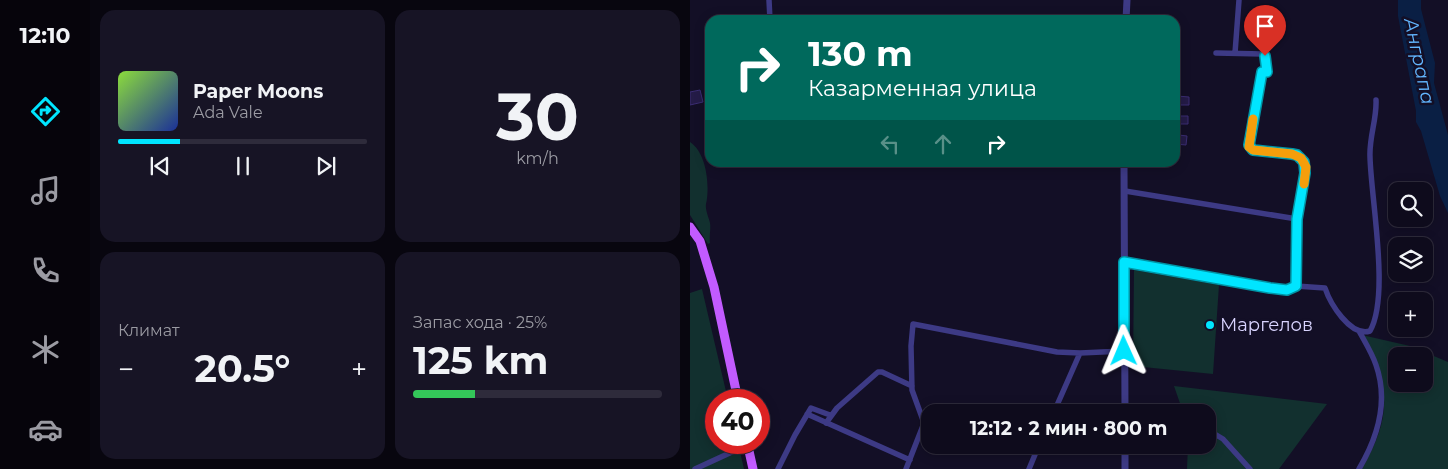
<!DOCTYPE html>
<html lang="ru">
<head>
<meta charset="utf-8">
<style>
  :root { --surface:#0e0b1c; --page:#171425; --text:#f1f3f6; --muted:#9b9ba3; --line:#2e2b3b; --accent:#00e5ff }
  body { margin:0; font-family:Montserrat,sans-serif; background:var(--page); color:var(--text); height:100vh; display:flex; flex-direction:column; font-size:19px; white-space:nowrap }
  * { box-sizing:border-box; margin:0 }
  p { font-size:16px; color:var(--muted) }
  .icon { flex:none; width:28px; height:28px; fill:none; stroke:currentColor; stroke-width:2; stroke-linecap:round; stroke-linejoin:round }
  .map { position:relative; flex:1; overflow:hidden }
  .sheet { display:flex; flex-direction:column; gap:10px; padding:10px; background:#08060f; width:600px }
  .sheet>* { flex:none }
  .banner { position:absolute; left:15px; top:15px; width:475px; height:152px; border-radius:15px; box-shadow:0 2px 12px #0003,0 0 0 1px var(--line); background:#00695c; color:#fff; overflow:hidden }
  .controls { position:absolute; left:698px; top:182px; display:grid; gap:10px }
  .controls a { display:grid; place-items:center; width:45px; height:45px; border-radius:10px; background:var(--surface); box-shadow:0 2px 12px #0003,0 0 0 1px var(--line); font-size:25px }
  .speed { position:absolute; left:15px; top:389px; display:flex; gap:10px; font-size:25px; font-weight:700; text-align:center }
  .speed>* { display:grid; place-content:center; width:65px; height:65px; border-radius:50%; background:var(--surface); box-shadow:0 2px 12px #0003,0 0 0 1px var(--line); line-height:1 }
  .speed .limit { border:8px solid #d22; background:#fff; color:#111 }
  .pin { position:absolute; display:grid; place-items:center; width:42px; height:42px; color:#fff; margin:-51px -21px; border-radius:50% 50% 50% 0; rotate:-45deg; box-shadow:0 0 5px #0007 }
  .pin .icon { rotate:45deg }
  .me { position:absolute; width:55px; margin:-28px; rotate:359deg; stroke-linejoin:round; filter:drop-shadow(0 0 4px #0008) }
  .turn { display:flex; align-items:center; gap:18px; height:105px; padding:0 20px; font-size:22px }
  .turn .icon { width:65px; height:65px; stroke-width:2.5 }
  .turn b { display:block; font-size:35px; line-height:42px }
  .lanes { display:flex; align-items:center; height:48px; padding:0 20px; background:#0003; justify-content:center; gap:25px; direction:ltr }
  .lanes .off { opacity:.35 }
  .big { font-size:38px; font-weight:700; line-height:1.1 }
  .sheet .tile { flex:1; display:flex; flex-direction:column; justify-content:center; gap:8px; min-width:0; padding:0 18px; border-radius:15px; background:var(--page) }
  .sheet .dial { align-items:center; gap:0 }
  .dial b { font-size:65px; line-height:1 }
  .song { display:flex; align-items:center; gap:15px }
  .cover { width:60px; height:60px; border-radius:8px; background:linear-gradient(135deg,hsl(90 70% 55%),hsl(230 70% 35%)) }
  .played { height:5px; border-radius:2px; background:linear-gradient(90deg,var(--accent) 25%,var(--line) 25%) }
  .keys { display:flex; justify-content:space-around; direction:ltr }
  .heat { display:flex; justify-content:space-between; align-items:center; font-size:28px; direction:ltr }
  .charge { height:8px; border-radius:4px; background:linear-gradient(90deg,#34c759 25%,var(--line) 0) }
  .sheet .tiles { flex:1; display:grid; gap:10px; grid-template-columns:repeat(2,1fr) }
  .trip { position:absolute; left:231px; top:404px; width:295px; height:50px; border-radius:15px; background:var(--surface); box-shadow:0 2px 12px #0003,0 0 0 1px var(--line); font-weight:700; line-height:50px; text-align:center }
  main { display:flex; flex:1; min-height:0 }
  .dock { display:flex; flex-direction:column; width:90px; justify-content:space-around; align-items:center; background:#06040b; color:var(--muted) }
  .dock .icon { width:35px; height:35px }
  .dock .active { color:var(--accent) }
  .dock b { font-size:22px; color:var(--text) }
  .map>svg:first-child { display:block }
  .green { fill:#12302f; fill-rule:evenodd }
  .water { fill:#0a1f44 }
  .building { fill:#241b47; stroke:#3b2d73 }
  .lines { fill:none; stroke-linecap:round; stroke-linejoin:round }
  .minor { stroke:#3d3a85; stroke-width:5.5 }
  .tertiary { stroke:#3d3a85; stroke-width:7 }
  .primary { stroke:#c25bff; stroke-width:9 }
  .route-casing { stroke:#0095a6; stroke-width:12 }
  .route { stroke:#00e5ff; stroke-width:9 }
  .slow { stroke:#f59e0b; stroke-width:9 }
  .poi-dot { fill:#00e5ff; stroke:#130f26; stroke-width:2 }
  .labels { text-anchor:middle; stroke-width:5; stroke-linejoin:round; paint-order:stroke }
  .poi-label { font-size:18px; fill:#d9d4ff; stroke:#130f26; text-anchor:start }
  .water-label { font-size:19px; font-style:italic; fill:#62b6ff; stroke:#130f26 }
</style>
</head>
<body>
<main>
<nav class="dock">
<b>12:10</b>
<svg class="icon active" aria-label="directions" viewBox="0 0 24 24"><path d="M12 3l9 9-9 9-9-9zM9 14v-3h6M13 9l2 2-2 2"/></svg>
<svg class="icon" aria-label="music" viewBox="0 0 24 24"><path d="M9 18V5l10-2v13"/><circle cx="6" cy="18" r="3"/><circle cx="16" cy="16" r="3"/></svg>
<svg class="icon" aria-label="phone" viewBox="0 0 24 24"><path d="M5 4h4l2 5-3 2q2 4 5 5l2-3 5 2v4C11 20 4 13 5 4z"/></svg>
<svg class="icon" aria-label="climate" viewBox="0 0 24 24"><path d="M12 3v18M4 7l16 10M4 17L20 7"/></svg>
<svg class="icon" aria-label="car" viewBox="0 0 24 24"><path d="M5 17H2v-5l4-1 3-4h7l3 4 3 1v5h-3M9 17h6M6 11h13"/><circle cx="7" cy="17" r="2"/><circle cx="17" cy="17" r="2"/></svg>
</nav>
<section class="sheet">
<div class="tiles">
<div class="tile">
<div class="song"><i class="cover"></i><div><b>Paper Moons</b><p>Ada Vale</p></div></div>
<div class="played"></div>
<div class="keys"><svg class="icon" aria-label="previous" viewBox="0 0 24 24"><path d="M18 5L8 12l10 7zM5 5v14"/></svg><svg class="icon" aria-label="pause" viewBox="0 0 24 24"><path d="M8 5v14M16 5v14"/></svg><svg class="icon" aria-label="next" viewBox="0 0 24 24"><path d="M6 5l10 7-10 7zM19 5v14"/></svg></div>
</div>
<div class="tile dial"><b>30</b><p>km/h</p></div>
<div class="tile"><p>Климат</p>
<div class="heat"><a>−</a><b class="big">20.5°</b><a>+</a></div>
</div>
<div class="tile"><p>Запас хода · 25%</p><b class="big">125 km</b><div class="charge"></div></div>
</div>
</section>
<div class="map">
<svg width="758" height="469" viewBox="0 0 758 469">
  <rect width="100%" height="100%" fill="#130f26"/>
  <path class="green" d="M0 142C17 153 20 187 16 204 15 210 19 218 20 223 21 229 19 237 20 243L18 244 0 215Z
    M444 270 529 285 523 374 443 366Z
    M12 289 38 400H26V442L48 443 54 469H0V293Z
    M672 335 720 346 758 362V469H672C702 416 701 388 672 335ZM706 356H734V384H706Z
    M484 386 637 404 589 469H497L498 445H518V412H493Z"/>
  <path class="water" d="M708 0H731V9L745 63 744 83 758 135V213L750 196 731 131 726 122V111L708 16Z"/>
  <path class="building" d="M10 90 13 102 0 105V92Z
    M487 96 499 97V105H490V116H498V124H489V135L497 136 496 145 485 144V106Z"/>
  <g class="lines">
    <path class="minor" d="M79 0 80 20
      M526 53 573 54 577 61V72H571L559 147 563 150 602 154 607 155 614 162 615 173 607 219 606 286
      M545 53 549 0
      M435 191 607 219
      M434 262 591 289H600L606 286 635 288C640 303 660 337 680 331 700 296 681 199 680 157 679 137 687 119 686 100
      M669 331C675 342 682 353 686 365 699 402 688 437 669 469
      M435 410 451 412
      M364 412 390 353
      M117 414 220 460
      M136 423 147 408 188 372H192L222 386
      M518 430 533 439 560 469
      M5 469 57 445
      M88 469 105 435 121 408 140 415
      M216 469 234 423 222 390 221 346 223 324 367 352 390 353 434 351
      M339 469 349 445"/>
    <path class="tertiary" d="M436 20 437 0
      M434 162 435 412
      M435 469V445"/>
    <path class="primary" d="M0 227 10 241 24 287 48 400
      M57 442 63 469"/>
  </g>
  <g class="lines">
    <g class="route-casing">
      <path id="route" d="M434 351V262L580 288 597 290 606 286 607 219 615 173 614 162 607 155 602 154 563 150 559 145 572 72H577L575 56"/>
    </g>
    <use href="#route" class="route"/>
    <path class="slow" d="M563 119 559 147 563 150 602 154 611 158 616 167 614 184"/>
  </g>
  <circle class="poi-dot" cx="520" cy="325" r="5"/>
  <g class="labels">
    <g class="poi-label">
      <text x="530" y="331">Маргелов</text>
    </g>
    <g class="water-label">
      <text transform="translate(730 61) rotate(78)" y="7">Анграпа</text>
    </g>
  </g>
</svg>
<div class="controls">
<a><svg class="icon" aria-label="search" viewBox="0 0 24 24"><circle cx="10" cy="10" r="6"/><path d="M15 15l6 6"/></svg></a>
<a><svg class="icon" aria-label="layers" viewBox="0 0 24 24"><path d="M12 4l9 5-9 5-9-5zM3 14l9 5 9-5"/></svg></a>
<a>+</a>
<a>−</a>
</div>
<div class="speed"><div class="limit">40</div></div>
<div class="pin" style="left:575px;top:56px;background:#d93025"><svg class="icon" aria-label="arrive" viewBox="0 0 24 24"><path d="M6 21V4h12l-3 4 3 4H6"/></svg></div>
<svg class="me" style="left:434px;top:351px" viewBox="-20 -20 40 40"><path d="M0-17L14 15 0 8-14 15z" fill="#00e5ff" stroke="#fff" stroke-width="4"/></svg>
<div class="trip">12:12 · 2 мин · 800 m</div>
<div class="banner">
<div class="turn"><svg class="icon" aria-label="right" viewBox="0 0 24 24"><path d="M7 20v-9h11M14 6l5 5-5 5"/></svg><div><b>130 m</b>Казарменная улица</div></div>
<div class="lanes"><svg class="icon off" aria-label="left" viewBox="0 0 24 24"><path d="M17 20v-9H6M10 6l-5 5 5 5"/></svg><svg class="icon off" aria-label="ahead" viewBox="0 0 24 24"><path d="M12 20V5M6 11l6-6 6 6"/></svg><svg class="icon" aria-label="right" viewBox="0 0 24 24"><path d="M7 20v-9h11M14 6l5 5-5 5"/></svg></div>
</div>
</div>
</main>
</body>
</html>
